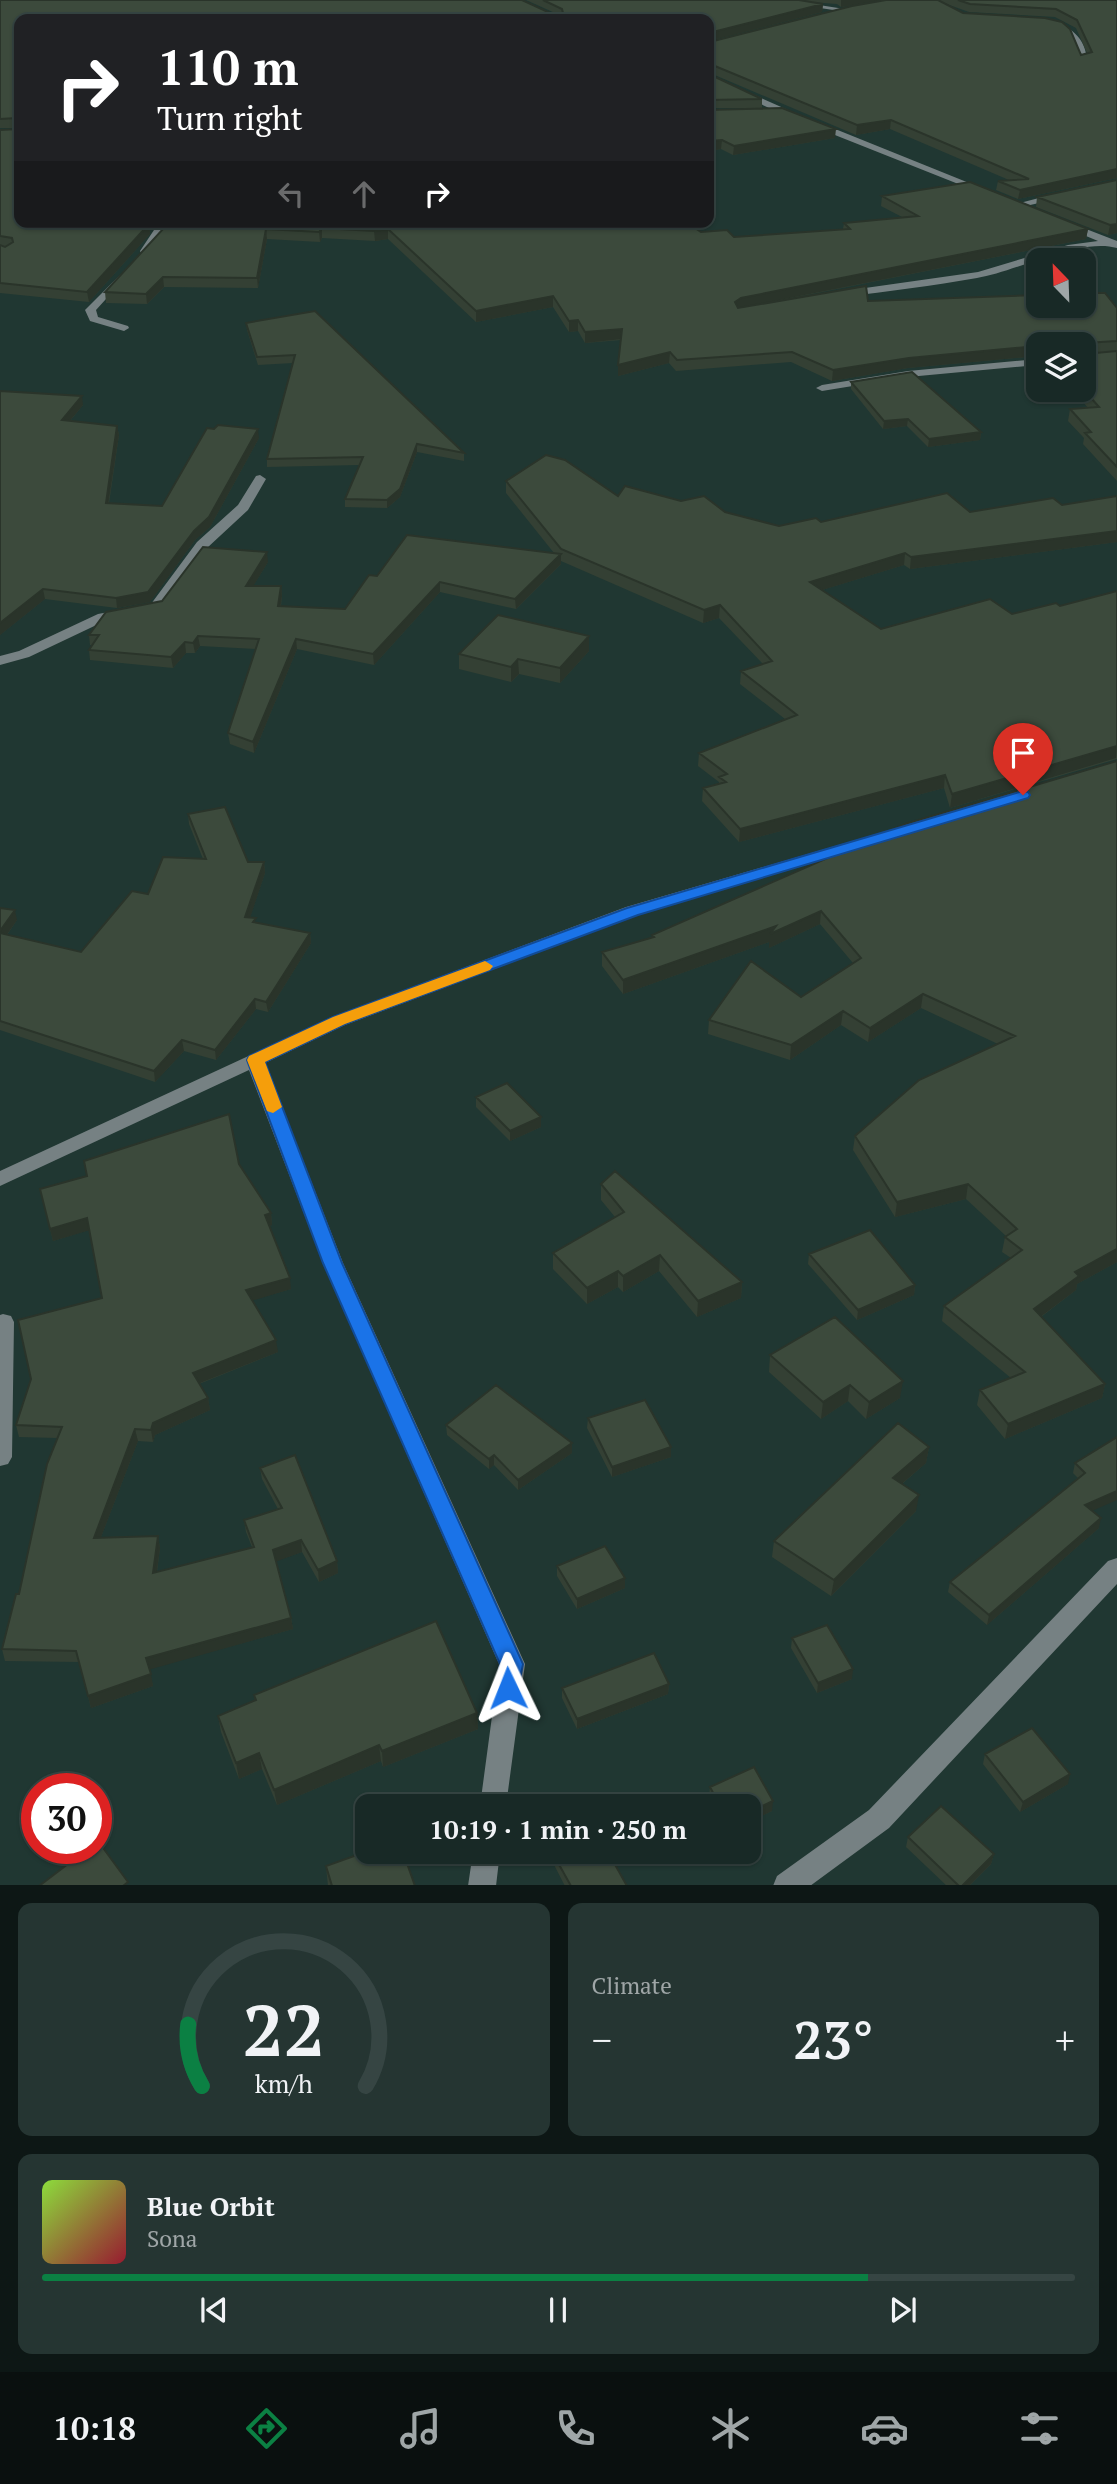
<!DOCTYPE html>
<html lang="en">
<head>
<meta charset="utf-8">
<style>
  :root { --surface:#182926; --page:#253532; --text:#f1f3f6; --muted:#9fa6a7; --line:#364543; --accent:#0b8043 }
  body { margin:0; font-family:"PT Serif",serif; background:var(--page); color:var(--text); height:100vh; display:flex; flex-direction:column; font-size:26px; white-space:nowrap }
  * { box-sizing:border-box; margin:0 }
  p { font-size:23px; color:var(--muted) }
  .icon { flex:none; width:38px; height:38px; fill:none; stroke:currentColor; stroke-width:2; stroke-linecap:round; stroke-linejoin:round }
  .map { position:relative; height:1885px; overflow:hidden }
  .panel { display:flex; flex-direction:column; gap:18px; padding:18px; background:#0d1715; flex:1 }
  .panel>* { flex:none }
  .top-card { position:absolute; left:14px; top:14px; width:700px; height:214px; border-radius:14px; box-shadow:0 2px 5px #0004,0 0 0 2px var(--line); background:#202124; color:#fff; overflow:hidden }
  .needle { width:46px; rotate:337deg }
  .fabs { position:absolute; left:1026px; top:248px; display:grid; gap:14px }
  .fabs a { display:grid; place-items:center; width:70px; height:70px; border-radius:14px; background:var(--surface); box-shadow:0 2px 5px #0004,0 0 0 2px var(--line); font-size:35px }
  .speed { position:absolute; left:21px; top:1773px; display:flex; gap:14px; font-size:35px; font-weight:700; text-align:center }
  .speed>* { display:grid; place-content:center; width:91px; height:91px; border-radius:50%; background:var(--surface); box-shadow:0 2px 5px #0004,0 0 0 2px var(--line); line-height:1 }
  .speed .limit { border:10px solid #d22; background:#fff; color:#111 }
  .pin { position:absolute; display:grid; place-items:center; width:60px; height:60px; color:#fff; margin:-72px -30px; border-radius:50% 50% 50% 0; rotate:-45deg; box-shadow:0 0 7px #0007 }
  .pin .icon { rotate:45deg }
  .me { position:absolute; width:77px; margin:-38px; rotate:358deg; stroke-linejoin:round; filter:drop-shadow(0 0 5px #0008) }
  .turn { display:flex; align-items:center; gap:24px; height:147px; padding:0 28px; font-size:32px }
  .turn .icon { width:91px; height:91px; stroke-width:2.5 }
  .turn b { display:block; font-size:49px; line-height:60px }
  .lanes { display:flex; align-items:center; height:66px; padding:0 28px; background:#0003; justify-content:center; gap:35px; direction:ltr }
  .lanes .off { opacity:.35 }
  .big { font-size:52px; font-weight:700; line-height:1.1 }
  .panel .card { flex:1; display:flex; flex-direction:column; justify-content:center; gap:10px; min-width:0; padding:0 24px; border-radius:14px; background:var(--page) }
  .panel .dial { align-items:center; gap:0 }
  .dial svg { height:182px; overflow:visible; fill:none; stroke:var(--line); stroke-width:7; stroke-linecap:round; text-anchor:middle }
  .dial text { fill:var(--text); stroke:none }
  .song { display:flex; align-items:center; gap:21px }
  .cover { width:84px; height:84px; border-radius:10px; background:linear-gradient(135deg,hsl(90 70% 55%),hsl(350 70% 35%)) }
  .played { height:7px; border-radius:4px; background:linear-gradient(90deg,var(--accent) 80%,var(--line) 80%) }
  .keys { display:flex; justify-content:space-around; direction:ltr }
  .heat { display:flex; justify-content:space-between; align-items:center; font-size:38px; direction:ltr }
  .panel .tiles { flex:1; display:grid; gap:18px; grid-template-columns:1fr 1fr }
  .card:last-child { grid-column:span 2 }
  .trip { position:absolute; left:355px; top:1794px; width:406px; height:70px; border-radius:14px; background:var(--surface); box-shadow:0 2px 5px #0004,0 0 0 2px var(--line); font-weight:700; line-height:70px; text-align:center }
  .menu { display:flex; height:112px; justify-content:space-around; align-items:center; background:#0a100f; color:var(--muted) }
  .menu .icon { width:49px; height:49px }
  .menu .current { color:var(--accent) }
  .menu b { font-size:32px; color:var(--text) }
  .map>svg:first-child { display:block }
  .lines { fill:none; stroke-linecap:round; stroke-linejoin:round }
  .minor { fill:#768183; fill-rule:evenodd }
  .wall { fill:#344034; fill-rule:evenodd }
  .shaded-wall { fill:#2a342a }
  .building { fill:#3c4a3c; stroke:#2a342a; stroke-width:2 }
  .route { fill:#1a73e8; stroke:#114b97; stroke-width:2 }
  .slow { fill:#f59e0b }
</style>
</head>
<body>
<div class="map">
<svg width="1117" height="1886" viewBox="0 0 1117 1886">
  <rect width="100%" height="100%" fill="#203732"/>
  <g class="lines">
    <path class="minor" d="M766 0H787L851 10 847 12Z
      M1049 21C1070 25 1086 38 1087 61L1080 59C1073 39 1067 29 1046 25Z
      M709 75 788 110 989 191 981 193 782 114 709 80Z
      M1058 193 1061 194V198L1017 208 1012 205Z
      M151 222H161L164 230 149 253H141L140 251 154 230Z
      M1062 222H1068L1117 241V248C1080 237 1016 272 977 278 933 286 888 291 844 297L839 294 844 291 978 272 1068 245 1098 241 1062 226Z
      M121 274 126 277 96 310 98 317 128 326 129 328 124 331 90 321 85 310Z
      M1038 359V365L908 377 822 391 816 388 822 385 908 371Z
      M260 475 266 479 248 510 207 548 161 610 107 620 29 657 0 665V656L19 651 98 614 151 604 197 542 238 505 256 476Z
      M880 833 886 835 888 838 886 841 638 915 345 1025 265 1063 343 1263 525 1664 506 1806H480L499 1664 323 1263 249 1070 0 1186V1171L333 1017 626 907Z
      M3 1314 11 1316 14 1322 12 1457 8 1464 0 1466V1315Z
      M1117 1558V1584L889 1828 810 1886H773L777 1876 869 1810 1108 1561Z
      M473 1852H500L496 1886H468Z"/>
  </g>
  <path class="wall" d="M0 0 550 13H555L526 0H882L841 7 837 4 811 2 823 4 822 12 709 41 710 42 886 0H1117V178L1018 199 996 190 998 181 1009 180 890 129 856 135 710 73H709L19 19V128H0ZM941 2 969 12 1055 17 1076 28 1087 53 1081 55 963 13Z
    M709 74 762 99V108H709Z
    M709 110 835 138 733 155 721 149 709 151Z
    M0 130 149 222 150 234 89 302 0 293Z
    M1117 180V233L1108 235 1036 207 1037 197Z
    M882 196 1088 229 1086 239 772 302 868 301 1117 308V481L1083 444 1084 438 1068 421 1070 409 1088 408 1073 390H1083V345H1038V356L908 368 832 381 791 362 676 371 669 363 618 376 621 340 585 343 578 331 569 332 553 307 476 322 388 239 375 241 322 238 320 242 267 239 258 288 164 287 147 304 106 303 105 292 163 229 162 222H686L701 232 734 237 843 229 844 223 902 217 881 206Z
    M246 323 464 453V461L417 452 400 497 387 508 345 507V499L359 465 267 467V459L293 363 258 365 247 330Z
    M851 382 981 432 980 440 928 447 907 426 883 429 851 389Z
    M0 391 83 405 70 421 117 426 119 435 109 503 162 506 259 438 210 527 195 540 150 602 117 608 45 599 0 635Z
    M506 481 618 496 725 512 779 526 821 522 1062 505 1117 496V542L910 569 904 565 822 590 881 629 1012 614 1060 606 1117 591V759L950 808 944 788 739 842 702 801 703 788 719 784V782L698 766 699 753 785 719 740 684 741 671 763 664 719 618 703 623 561 561V564L516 609 440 592 374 665 297 649 254 753 230 744 228 733 256 649 200 646 195 653H186L173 668 90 660 89 650 92 645H90L89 635 162 601 268 562 253 586H281L282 596 281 606 345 609 377 576 554 553 506 493Z
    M589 651 560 683 519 674 511 682 459 669V654Z
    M1117 761V1262L1077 1284 1076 1290 1041 1317 1105 1384 1102 1398 1005 1439 977 1405 980 1390 1011 1378 942 1321 944 1306 1011 1258 1002 1252 1005 1237 1006 1236 966 1199 895 1217 853 1150 855 1136 998 1044 921 1008 868 1042 841 1025 790 1060 708 1034 709 1020 801 997 853 963 820 924 769 948V942L623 994 602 966V952L652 937V935Z
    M188 814 248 862H264L265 873 250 917 256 923 310 933 311 943 268 1012 256 1009 216 1060 184 1051 155 1082 0 1030V908L17 920 7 935 81 952 148 894 203 859 189 824Z
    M476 1097 541 1127 510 1141 476 1107Z
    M239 1164 271 1213 272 1225 269 1226 291 1289 252 1300 278 1352 199 1384 208 1398 210 1410 155 1435 153 1442 138 1441 101 1537 158 1536 160 1548 157 1572 252 1547 246 1532 244 1520 278 1509 262 1479 260 1468 337 1561 338 1573 319 1582 302 1552 276 1561 291 1618 293 1629 149 1669 153 1686 91 1708 79 1662 5 1661 2 1649 19 1594 57 1438 19 1437 16 1425 102 1298 89 1230 53 1241 40 1189Z
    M601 1184 742 1282 741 1298 697 1317 659 1271 623 1292 618 1287 587 1304 553 1269V1253L615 1217 601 1200Z
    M809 1254 915 1285 914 1295 857 1320 808 1264Z
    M770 1355 900 1398 866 1419 848 1401 821 1419 769 1372Z
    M588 1418 671 1447V1457L612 1477 587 1428Z
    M446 1425 572 1453 518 1490 494 1465 489 1469 447 1435Z
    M1117 1437 1092 1511 1099 1528 987 1625 948 1592 950 1582 1078 1478 1073 1473 1075 1463Z
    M929 1447 926 1463 902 1484 916 1511 831 1596 772 1557 774 1541Z
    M557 1566 625 1578V1588L577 1609 557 1576Z
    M792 1638 852 1679 817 1693 791 1648Z
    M669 1684 668 1694 577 1729 562 1698V1688Z
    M254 1695 477 1713 478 1729 383 1767 381 1761 277 1805 262 1769 239 1779 221 1732 218 1716 255 1701Z
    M985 1754 1068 1784 1020 1812 983 1764Z
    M710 1787 772 1811 749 1822V1806H714L709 1797Z
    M908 1837 994 1854 991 1864 969 1886H947L906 1847Z
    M550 1852H608L627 1886H565L550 1857Z
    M326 1866 415 1886H328Z"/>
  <path class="shaded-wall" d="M841 0H882L841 7Z
    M823 4 822 12 709 41V33Z
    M891 120 890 129 856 135 857 125Z
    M836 129 835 138 733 155 734 146Z
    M722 140 721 149 709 151V141Z
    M1117 169V178L1018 199 1020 190Z
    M149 222 150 234 89 302 87 292Z
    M1117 224V233L1108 235 1110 225Z
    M322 228V238L320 242 319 232Z
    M266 229 267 239 258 288 257 278Z
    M388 229V239L375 241 374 231Z
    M1088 229 1086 239 740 308 734 312 735 302 741 298Z
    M163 277 164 287 147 304 146 294Z
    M553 296V307L476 322V311Z
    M578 320V331L569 332V321Z
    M622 329V339L585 343V332Z
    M1038 346V356L908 368 832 381 833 370 909 358Z
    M670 352 669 363 618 376V365Z
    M82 396 83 405 63 429 62 420Z
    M908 419 907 426 883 429 884 421Z
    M117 426 119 435 107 512 106 503Z
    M258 429 259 438 210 527 195 540 150 602 117 608 116 598Z
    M981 432 980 440 928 447 929 439Z
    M417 444V452L400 497 387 508V500Z
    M1117 531V542L910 569 911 557Z
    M267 552 268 562 247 596 246 586Z
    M905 553 904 565 809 594 810 582Z
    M561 554V564L516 609 515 599Z
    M440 582V592L374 665 373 654Z
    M281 586 282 596 279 616 278 606Z
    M43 589 45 599 0 635V623Z
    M720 605 719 618 703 623 704 610Z
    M198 636 200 646 195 653 193 643Z
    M589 636V651L560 683V668Z
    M296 639 297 649 254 753 253 742Z
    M185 642 186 653 173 668 171 657Z
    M518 659 519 674 511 682V667Z
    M1117 746 1116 758 950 808 952 794Z
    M945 775 944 788 739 842 740 829Z
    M264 862 265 873 247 927 245 917Z
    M15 910 17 920 1 943 0 931Z
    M821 911 820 924 769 948V942L623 994V980Z
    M310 933 311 943 268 1012 266 1002Z
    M923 994 921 1008 868 1042 870 1028Z
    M255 999 256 1009 216 1060 215 1050Z
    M843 1011 841 1025 790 1060 791 1045Z
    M182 1040 184 1051 155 1082 154 1071Z
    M541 1117V1127L510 1141V1131Z
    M968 1184 966 1199 895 1217 897 1202Z
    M271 1213 272 1225 267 1227 265 1215Z
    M87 1218 90 1230 53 1241 50 1229Z
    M1117 1249V1262L1077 1284 1076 1290 1031 1324 1034 1309 1075 1272Z
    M660 1255 659 1271 623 1292V1276Z
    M618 1271V1287L587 1304V1288Z
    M290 1278 291 1289 248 1302 246 1290Z
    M742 1282 741 1298 697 1317 698 1301Z
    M915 1285 914 1295 857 1320 858 1310Z
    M276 1340 278 1352 195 1385 193 1373Z
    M903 1381 900 1398 866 1419 869 1402Z
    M1105 1384 1102 1398 1005 1439 1008 1424Z
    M850 1385 848 1401 821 1419 823 1402Z
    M208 1398 210 1410 155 1435 153 1442 151 1430 153 1423Z
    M135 1429 138 1441 96 1550 94 1538Z
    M572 1443V1453L518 1490V1480Z
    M671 1447V1457L612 1477V1467Z
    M929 1447 926 1463 891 1493 893 1478Z
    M494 1455V1465L489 1469V1459Z
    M1117 1491V1500L1083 1515 1085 1505Z
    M919 1495 916 1511 831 1596 834 1580Z
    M1101 1518 1099 1528 987 1625 989 1615Z
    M158 1536 160 1548 155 1585 153 1573Z
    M301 1540 302 1552 275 1562 273 1550Z
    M337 1561 338 1573 319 1582 318 1570Z
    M625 1578V1588L577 1609V1599Z
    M291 1618 293 1629 148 1670 146 1658Z
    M853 1669 852 1679 817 1693 818 1683Z
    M151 1674 153 1686 91 1708 88 1696Z
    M669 1684 668 1694 577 1729V1719Z
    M477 1713 478 1729 383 1767 382 1751Z
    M379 1745 381 1761 277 1805 274 1790Z
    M259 1753 262 1769 239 1779 236 1763Z
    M1070 1774 1068 1784 1020 1812 1023 1802Z
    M773 1801 772 1811 749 1822V1812Z
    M994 1854 991 1864 969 1886H962Z"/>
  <path class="building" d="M0 0H522L550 13H563L562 9 543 0H799L823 4 709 33V19H19V120L17 118 0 119Z
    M886 0H938L963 13 1045 18 1062 22 1070 29 1081 55 1092 52 1077 20 1056 9 970 4 958 0H1117V169L1020 190 998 181 1029 179 891 120 857 125 710 64 709 65V41L710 42 852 6Z
    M709 74 762 99 709 100Z
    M782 108 836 129 734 146 722 140 709 141V110Z
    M19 129V222H149V224L87 292 0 283V245L5 247 13 242 12 238 0 236V130Z
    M1117 180V224L1110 225 1037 197Z
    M970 182 1088 229 741 298 735 302 738 308 866 286 868 301 1038 295V306H1083V293H1105L1117 308V341L1085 343 1083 345H1038V346L909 358 833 370 792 352 677 360 670 352 618 365 622 329 585 332 578 320 569 321 553 296 476 311 388 229 374 231 322 228 319 232 266 229 257 278 163 277 146 294 105 292 164 228 163 222H686L701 232 727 230 734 237 850 229 844 223 918 216 882 196Z
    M315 311 464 453 417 444 400 489 387 500 345 499 363 457 267 459 295 355 257 357 246 323Z
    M1083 349 1085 354 1117 351V467L1085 433 1091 432 1070 409 1099 407 1083 389Z
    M912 372 981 432 929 439 908 419 884 421 851 382Z
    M0 391 82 396 62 420 117 426 106 503 162 506 207 428 214 429 218 425 258 429 209 517 194 531 148 592 116 598 43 589 0 623Z
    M546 455 565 460 618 496 625 486 681 501 704 496 725 512 779 526 816 518 821 522 947 493 970 512 1053 498 1062 505 1117 496V531L911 557 905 553 810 582 881 629 990 599 1012 614 1056 603 1060 606 1117 591V746L952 794 945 775 740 829 703 788 726 782 719 777 727 774 699 753 797 715 741 671 772 661 720 605 704 610 561 549 506 481Z
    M407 535 561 554 515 599 440 582 373 654 296 639 253 742 228 733 259 639 198 636 193 643 185 642 171 657 89 650 99 635H89L106 612 162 601 203 547 267 552 246 586H281L278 606 345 609 369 575 377 576Z
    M498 615 589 636 560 668 518 659 511 667 459 654Z
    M1117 761V1249L1075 1272 1079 1276 1034 1309 1105 1384 1008 1424 980 1390 1025 1372 944 1306 1022 1250 1005 1237 1017 1229 968 1184 897 1202 855 1136 919 1080 1015 1036 923 994 870 1028 843 1011 791 1045 709 1020 751 961 801 997 861 958 821 911 770 934 776 926 623 980 602 952 654 937 652 935 905 824Z
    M225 807 248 862H264L245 917 256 918 253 922 310 933 266 1002 255 999 215 1050 182 1040 154 1071 0 1021V933L81 952 132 891 148 894 163 857 206 859 188 814Z
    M0 908 15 910 0 931Z
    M507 1083 541 1117 510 1131 476 1097Z
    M229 1114 239 1164 271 1213 265 1215 290 1278 246 1290 276 1340 193 1373 208 1398 153 1423 151 1430 135 1429 94 1538 158 1536 153 1573 254 1547 244 1520 282 1508 260 1468 295 1455 337 1561 318 1570 301 1540 273 1550 291 1618 146 1658 151 1674 88 1696 76 1651 2 1649 16 1594H19L47 1464 62 1427 16 1425 31 1379 18 1320 102 1298 87 1218 50 1229 40 1189 87 1176 84 1161Z
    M615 1171 742 1282 698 1301 660 1255 623 1276 618 1271 587 1288 553 1253 624 1212 601 1184Z
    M870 1230 915 1285 858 1310 809 1254Z
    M835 1317 903 1381 869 1402 850 1385 823 1402 770 1355Z
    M496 1385 572 1443 518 1480 494 1455 489 1459 446 1425Z
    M645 1400 671 1447 612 1467 588 1418Z
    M898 1423 929 1447 893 1478 919 1495 834 1580 774 1541Z
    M1117 1437V1491L1085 1505 1101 1518 989 1615 950 1582 1085 1473 1075 1463Z
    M605 1546 625 1578 577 1599 557 1566Z
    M436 1621 477 1713 382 1751 379 1745 274 1790 259 1753 236 1763 218 1716 256 1700 254 1695Z
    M827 1625 853 1669 818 1683 792 1638Z
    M654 1653 669 1684 577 1719 562 1688Z
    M1032 1728 1070 1774 1023 1802 985 1754Z
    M754 1767 773 1801 749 1812V1806H720L710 1787Z
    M941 1806 994 1854 962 1886H959L908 1837Z
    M98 1841 128 1882 123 1886H39L89 1848H96V1842Z
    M368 1851V1852H403L415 1886H332L326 1866Z
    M552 1852H608L627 1886H571Z"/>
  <path class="route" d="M1023 791 1028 792 1030 795 1028 798 638 915 345 1024 265 1062 342 1263 523 1664 517 1695 508 1698 500 1695 497 1688 500 1664 323 1263 247 1060 249 1056 333 1017 627 908Z"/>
  <path class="slow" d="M485 961 493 966 490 970 345 1024 265 1062 282 1107 273 1113 267 1111 247 1060 249 1056 333 1017Z"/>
</svg>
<div class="fabs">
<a><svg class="needle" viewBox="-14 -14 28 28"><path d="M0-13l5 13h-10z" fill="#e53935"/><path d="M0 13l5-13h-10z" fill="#9fa6a7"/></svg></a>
<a><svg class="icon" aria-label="layers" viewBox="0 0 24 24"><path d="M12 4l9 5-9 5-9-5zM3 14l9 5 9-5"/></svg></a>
</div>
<div class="speed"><div class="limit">30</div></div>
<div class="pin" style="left:1023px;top:795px;background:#d93025"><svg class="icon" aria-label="arrive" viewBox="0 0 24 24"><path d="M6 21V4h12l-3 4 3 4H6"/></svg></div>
<svg class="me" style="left:508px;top:1688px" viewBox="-20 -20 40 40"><path d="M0-17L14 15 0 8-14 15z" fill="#1a73e8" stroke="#fff" stroke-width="4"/></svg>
<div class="trip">10:19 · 1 min · 250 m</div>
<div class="top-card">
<div class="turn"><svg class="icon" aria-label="right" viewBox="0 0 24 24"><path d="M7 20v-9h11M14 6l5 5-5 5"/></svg><div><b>110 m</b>Turn right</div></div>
<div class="lanes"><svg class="icon off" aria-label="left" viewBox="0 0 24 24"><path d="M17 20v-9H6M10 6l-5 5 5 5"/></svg><svg class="icon off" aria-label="ahead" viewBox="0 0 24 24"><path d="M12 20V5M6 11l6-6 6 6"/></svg><svg class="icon" aria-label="right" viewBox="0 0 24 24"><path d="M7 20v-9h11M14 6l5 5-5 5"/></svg></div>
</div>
</div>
<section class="panel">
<div class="tiles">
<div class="card dial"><svg viewBox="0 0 100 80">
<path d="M14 69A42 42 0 1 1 86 69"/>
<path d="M14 69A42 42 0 0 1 8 42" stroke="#0b8043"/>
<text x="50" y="56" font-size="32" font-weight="700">22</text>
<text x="50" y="72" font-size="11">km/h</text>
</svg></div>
<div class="card"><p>Climate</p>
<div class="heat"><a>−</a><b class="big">23°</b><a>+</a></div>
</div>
<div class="card">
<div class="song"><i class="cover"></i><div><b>Blue Orbit</b><p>Sona</p></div></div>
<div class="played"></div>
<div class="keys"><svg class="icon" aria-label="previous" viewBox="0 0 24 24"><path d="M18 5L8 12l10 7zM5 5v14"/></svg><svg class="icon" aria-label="pause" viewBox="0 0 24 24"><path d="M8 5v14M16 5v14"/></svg><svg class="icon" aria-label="next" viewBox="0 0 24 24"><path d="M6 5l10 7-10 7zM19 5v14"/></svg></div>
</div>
</div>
</section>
<nav class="menu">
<b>10:18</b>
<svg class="icon current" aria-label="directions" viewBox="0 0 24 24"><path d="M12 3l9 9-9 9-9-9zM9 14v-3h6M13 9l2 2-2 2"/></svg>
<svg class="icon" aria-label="music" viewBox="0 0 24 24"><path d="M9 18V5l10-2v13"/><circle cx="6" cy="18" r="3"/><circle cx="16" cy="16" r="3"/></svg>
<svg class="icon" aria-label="phone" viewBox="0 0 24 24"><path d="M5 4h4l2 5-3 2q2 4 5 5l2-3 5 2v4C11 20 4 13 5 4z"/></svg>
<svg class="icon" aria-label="climate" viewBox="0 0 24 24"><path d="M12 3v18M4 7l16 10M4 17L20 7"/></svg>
<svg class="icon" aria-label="car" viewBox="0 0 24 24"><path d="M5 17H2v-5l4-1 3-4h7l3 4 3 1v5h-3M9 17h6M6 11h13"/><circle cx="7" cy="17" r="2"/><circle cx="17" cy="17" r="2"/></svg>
<svg class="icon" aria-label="filters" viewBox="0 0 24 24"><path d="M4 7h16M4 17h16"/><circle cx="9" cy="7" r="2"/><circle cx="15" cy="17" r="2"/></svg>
</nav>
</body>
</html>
